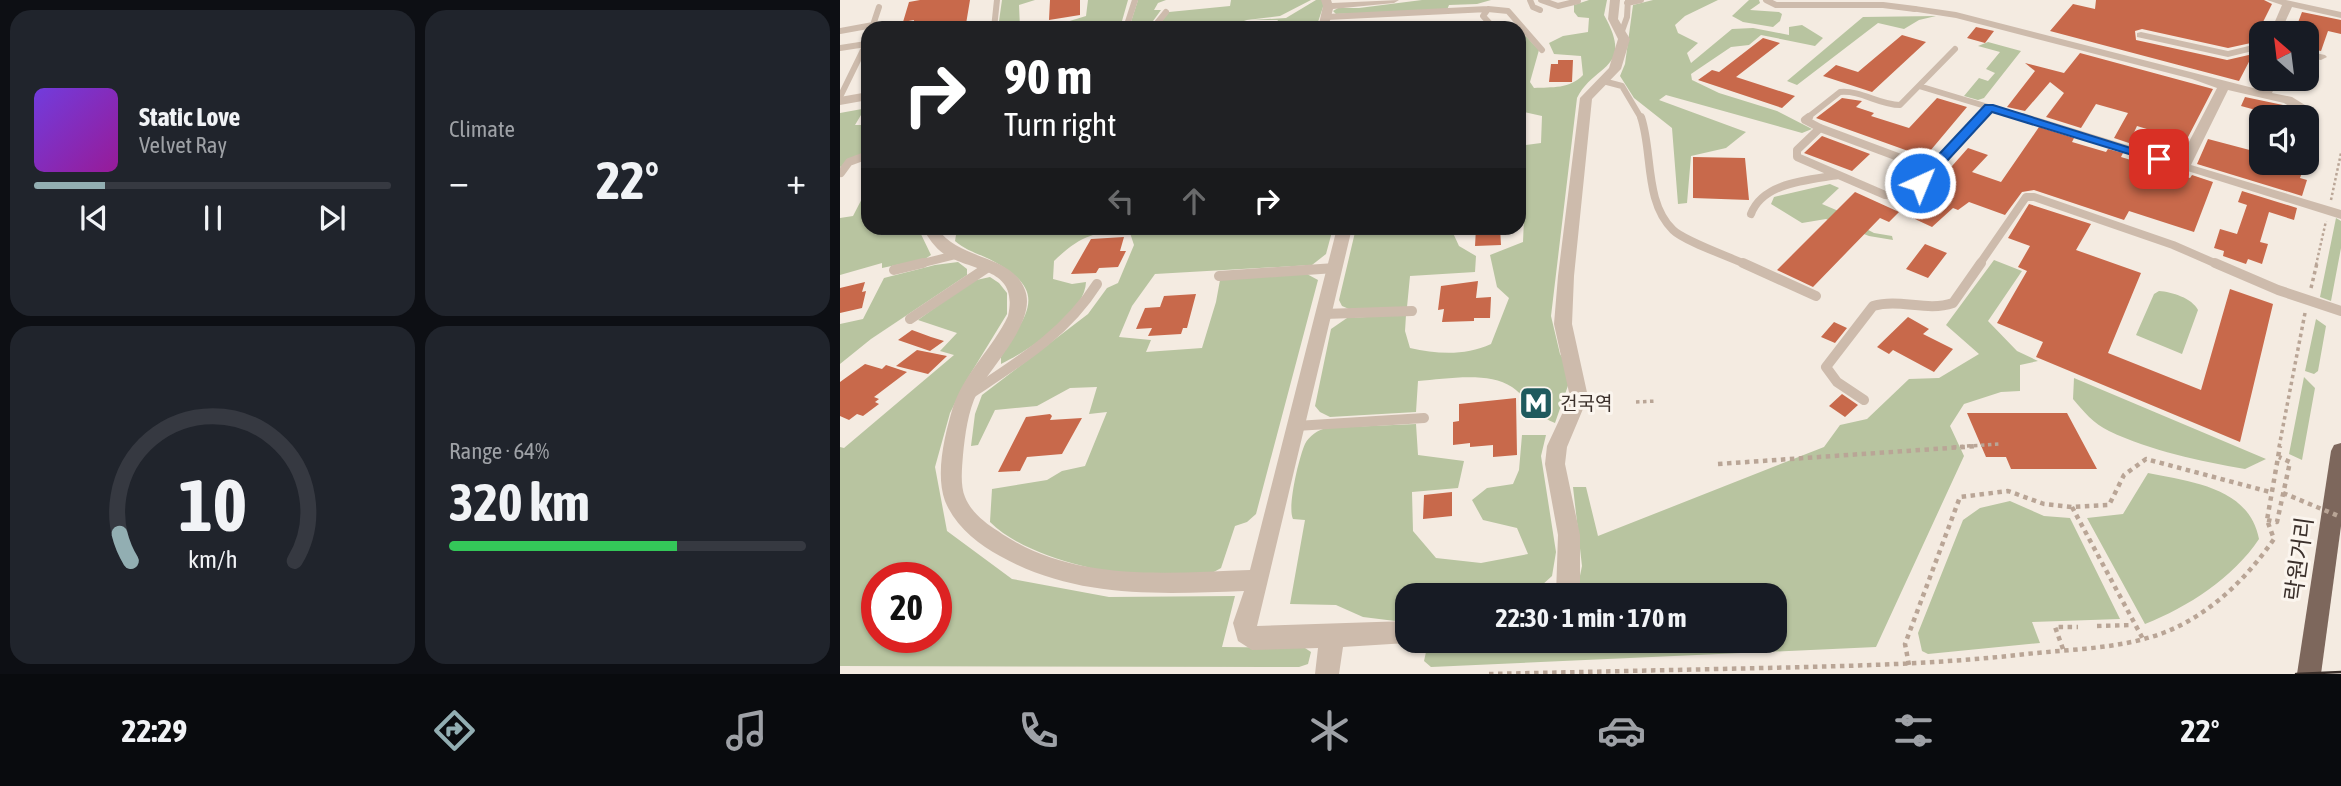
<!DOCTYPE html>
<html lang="en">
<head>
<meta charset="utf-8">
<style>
  :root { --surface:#171b24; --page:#20242c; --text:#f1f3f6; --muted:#9ea1a6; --line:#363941; --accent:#92aeb2 }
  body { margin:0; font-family:"Asap Condensed","Noto Sans KR",sans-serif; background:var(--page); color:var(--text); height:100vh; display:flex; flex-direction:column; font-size:26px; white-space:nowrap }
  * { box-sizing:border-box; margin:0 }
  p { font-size:23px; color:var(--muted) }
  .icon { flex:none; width:38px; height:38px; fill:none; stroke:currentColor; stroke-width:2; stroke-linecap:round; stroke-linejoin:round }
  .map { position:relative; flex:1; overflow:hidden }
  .panel { display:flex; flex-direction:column; gap:10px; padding:10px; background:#0d0f14; width:840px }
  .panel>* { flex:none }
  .guide { position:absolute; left:21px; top:21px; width:665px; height:214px; border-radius:21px; box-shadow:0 2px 5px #0004; background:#202124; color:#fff; overflow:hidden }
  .needle { width:46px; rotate:332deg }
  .controls { position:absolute; left:1409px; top:21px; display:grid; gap:14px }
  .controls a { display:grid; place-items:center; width:70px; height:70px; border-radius:14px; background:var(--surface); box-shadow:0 2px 5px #0004; font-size:35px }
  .speed { position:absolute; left:21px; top:562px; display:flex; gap:14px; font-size:35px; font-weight:700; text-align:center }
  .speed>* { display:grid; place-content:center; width:91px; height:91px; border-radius:50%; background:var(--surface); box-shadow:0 2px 5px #0004; line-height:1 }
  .speed .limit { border:10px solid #d22; background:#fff; color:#111 }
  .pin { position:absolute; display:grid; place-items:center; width:60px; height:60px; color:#fff; margin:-30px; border-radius:14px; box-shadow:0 4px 10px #0006 }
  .me { position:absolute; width:77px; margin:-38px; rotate:44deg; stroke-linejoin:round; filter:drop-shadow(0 0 5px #0008) }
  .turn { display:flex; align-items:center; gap:24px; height:147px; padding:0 28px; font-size:32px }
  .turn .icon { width:91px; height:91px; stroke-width:2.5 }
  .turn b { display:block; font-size:49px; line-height:60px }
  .lanes { display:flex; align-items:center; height:66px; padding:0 28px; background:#0003; justify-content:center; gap:35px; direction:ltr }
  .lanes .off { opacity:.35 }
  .big { font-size:52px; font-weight:700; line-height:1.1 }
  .panel .card { flex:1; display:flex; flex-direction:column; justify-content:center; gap:10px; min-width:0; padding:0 24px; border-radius:21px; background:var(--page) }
  .panel .dial { align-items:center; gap:0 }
  .dial svg { height:182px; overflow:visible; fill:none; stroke:var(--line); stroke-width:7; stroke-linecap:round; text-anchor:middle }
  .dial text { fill:var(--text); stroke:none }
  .song { display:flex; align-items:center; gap:21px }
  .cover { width:84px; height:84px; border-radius:10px; background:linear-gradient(135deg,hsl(260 70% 55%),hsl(300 70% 35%)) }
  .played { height:7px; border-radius:4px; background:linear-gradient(90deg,var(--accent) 20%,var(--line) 20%) }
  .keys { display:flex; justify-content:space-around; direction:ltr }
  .heat { display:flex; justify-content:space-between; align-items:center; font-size:38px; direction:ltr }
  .charge { height:10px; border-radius:5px; background:linear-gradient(90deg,#34c759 64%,var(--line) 0) }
  .panel .tiles { flex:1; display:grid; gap:10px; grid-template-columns:repeat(2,1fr) }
  .trip { position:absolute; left:555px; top:583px; width:392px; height:70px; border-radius:21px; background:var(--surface); box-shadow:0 2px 5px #0004; font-weight:700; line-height:70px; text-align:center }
  .dock { display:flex; height:112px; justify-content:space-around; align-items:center; background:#090b0e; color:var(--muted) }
  .dock .icon { width:49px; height:49px }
  .dock .current { color:var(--accent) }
  .dock b { font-size:32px; color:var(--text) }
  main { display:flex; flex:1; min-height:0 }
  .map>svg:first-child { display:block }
  .green { fill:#b8c4a0; fill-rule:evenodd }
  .building { fill:#c8694b }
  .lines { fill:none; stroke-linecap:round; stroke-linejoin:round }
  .path-far2 { stroke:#b9a596; stroke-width:2.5; stroke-dasharray:2.5 2.5; stroke-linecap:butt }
  .path-far1 { stroke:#b9a596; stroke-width:3.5; stroke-dasharray:3.5 3.5; stroke-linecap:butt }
  .path { stroke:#b9a596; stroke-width:4.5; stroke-dasharray:4.5 4.5; stroke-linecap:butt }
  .lane-far2 { stroke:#cdbbac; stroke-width:6 }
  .lane-far1 { stroke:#cdbbac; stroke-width:8 }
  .lane { stroke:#cdbbac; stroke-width:10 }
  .street { fill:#cdbbac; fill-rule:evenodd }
  .primary { fill:#7d675c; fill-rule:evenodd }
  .tram { stroke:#3b302b; stroke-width:2.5 }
  .path-bridge { stroke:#b9a596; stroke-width:4.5; stroke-dasharray:4.5 4.5; stroke-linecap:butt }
  .route { fill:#1a73e8; stroke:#114b97; stroke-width:2 }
  .labels { text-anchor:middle; stroke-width:6; stroke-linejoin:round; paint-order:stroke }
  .poi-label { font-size:19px; fill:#3b302b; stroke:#fbf5ee; text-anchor:start }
  .near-street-label { font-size:23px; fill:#3b302b; stroke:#fbf5ee }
</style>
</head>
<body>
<main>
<section class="panel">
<div class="tiles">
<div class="card">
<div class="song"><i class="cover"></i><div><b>Static Love</b><p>Velvet Ray</p></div></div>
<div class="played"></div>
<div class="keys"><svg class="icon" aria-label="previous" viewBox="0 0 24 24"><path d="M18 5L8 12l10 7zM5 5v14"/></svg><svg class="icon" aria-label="pause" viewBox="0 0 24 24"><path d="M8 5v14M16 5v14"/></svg><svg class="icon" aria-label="next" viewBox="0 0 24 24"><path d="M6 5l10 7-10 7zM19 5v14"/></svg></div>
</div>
<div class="card"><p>Climate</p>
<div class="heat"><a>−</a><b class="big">22°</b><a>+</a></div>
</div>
<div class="card dial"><svg viewBox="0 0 100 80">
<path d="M14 69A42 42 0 1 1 86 69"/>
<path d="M14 69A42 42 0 0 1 9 57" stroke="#92aeb2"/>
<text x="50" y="56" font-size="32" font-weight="700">10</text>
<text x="50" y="72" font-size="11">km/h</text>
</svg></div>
<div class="card"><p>Range · 64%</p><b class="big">320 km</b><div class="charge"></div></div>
</div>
</section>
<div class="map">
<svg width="1501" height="674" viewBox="0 0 1501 674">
  <rect width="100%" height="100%" fill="#f4ebe1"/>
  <path class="green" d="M162 0H195L179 5 180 28H158Z
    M248 0H288L280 28 210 27 246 16Z
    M298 0H326L318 3 314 10H321L308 28H289Z
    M391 0H471L440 16 407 20 382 28H316L329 12 390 6Z
    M476 0H482L484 4 476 28 434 27 438 20H411L446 18Z
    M582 0H651L637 4 609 5 607 10 496 14 493 11 498 8H519Z
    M749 0H767L764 15C795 70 754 63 737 98L711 316 720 354 732 374 715 423C695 415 689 399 672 387 648 371 606 379 578 381L576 412 490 417 480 412 475 406 491 329 507 318 566 315 565 331 570 348C597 354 625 356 651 344L669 298 657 287 650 255 683 242 684 218 679 215V146L701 143 702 116 679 111V29L699 50 690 82 694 88C712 87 730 89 743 75L741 56 714 54 709 43 723 36 748 32 749 18 738 17 734 12V5Z
    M813 0H878L845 16 835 25 838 33 858 43 847 53 851 63 892 29 913 28 949 35V27L962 25 983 38 975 46 921 35 909 45 891 47 851 74 852 80 879 93 937 111 972 129 962 133 826 95 819 100 906 132 886 148 851 156 847 203 838 204 832 128 794 98 780 76 785 64 793 5Z
    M909 0H919L920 3 910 10 939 12 942 14 940 21 933 27 903 22 892 16Z
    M1096 16 1079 20 1064 29 1038 23 957 85 947 81 1023 17Z
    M1148 42 1181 51 1144 98 1138 100 1124 96 1139 78 1148 81 1155 73 1146 69 1160 52 1138 46Z
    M28 99V114L21 115 15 125H28L22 139H28V152L0 167V113L22 109Z
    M990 184 999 188 982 204 1015 218 1013 222 1034 233 1052 236 1053 240 1029 236 986 219 962 223 931 204 934 197Z
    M28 187V228H78L91 255 85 259 42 268V263L0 275V218L13 216Z
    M1496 218 1501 221V248L1491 301 1480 297Z
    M133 228H493L486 254 472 265 315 274 292 306 279 337 311 340 306 352 362 348 376 302 380 280 465 273 478 280 416 514 407 522 395 526 381 568 372 573C351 575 328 579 307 577 260 573 184 556 150 522L152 489 207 480 222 471 245 466 267 412 249 414 257 387 230 388 197 406 155 410 138 445 131 446 135 414 142 395 248 314 267 288 278 283 294 245 289 230C254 231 239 237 214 261L213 279 232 284 246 282C245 314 188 351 161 364V357C187 313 210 292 153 261 140 254 126 251 115 241L116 235Z
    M516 228H615L613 233 619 246 636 256 635 272 570 276 567 307 509 309 502 306 499 300Z
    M1154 260 1182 271 1148 321 1177 351 1198 361 1180 365V391L1161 392 1124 404 1110 426 1124 456 1036 647 591 667 584 661 588 643 596 641 934 640V595H736L742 566 733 487H746L758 536 984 447 1000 425 1027 419 1069 379 1099 378 1139 354 1106 325Z
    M118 262 127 269V275L31 339 0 364V324L23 319 44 278 95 265Z
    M150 277 159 283 167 293V314L126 381 110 413 95 467 107 531 172 579 269 597 395 596 382 647 465 648 471 652 468 664 459 667 0 666V447L4 448 114 355 100 351 117 333 78 320 132 281ZM37 578H96V637H37Z
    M1319 291C1332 292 1352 298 1358 310L1342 354 1296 335 1314 294Z
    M1476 319 1486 326 1478 371 1474 374 1465 371Z
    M1464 377 1475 388 1462 460 1449 454Z
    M1234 378 1426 459 1405 469C1360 461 1311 451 1269 431 1254 424 1243 411 1233 399Z
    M576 424 578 455 624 461 618 488 572 492 573 531 596 558 641 563 688 554 677 528 643 520 632 500 647 488 673 484 679 470 682 435H706L701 456 716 552 712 576 691 595H567V619L555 621 523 617 496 605 450 604 465 520 453 519C447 508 459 457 465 444 469 436 478 430 486 428Z
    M1308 473C1351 482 1409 487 1419 539 1393 578 1348 607 1305 624L1247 518 1283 514Z
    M1170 501 1204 516 1230 518 1280 619 1192 622 1200 643 1088 654 1082 651 1078 633 1123 520 1140 508Z"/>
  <path class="building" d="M80 0H130L126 24 121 28H72L74 20 63 22 69 2Z
    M210 0H240V15L209 20Z
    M1256 0H1424L1432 4 1421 26 1420 41 1388 48 1302 29 1295 31 1296 40 1387 60 1413 54 1399 81 1210 31 1233 4 1255 9Z
    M1462 12 1501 20V34L1488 31 1481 51 1466 48V33H1454Z
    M1136 27 1154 31 1145 43 1127 38Z
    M1062 35 1086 42 1032 92 983 76 996 65 1018 72Z
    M923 38 940 43 896 77 955 96 942 108 858 80 872 70 879 72Z
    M1240 53 1373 89 1346 141 1297 126 1289 143 1274 138 1288 113 1256 104 1241 128 1206 117 1224 93 1210 82 1185 111 1167 107 1195 71 1185 63 1224 73Z
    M718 60H733L732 82H709L711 64H718Z
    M1405 97 1443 105 1441 117H1421L1423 112 1401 106Z
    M1002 98 1022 101 1016 107 1034 113 1031 116 1069 128 1097 98 1127 107 1085 157 976 118Z
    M1199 127 1234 138 1232 142 1266 152 1268 149 1283 153 1281 157 1350 178 1352 175 1373 182 1354 232 1289 211 1284 220 1194 190 1182 192 1165 215 1129 202 1118 210 1113 208 1092 227 1062 213 1078 199 1081 201 1128 148 1148 155 1132 172 1161 182Z
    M982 136 1030 154 1012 171 964 153Z
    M1368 139 1421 153V163H1438L1463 170 1460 178 1467 180 1462 196 1357 164Z
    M853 157 905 158 909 200 853 198Z
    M1402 191 1457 208 1454 220 1429 212 1420 242 1428 244 1422 264 1408 259 1406 264 1383 256 1384 251 1374 248 1380 229 1397 234 1407 205 1398 202Z
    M1015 192 1059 212 1049 222 1040 218 973 287 937 270Z
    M1189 204 1251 224 1236 250 1301 273 1268 353 1361 390 1390 289 1433 304 1400 442 1196 357 1203 342 1157 323 1187 271 1178 267 1190 246 1168 238Z
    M636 228H660L661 245 635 246Z
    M284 237 280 251H286L278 267 259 268 256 273 231 274 251 239Z
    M1085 244 1107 253 1088 278 1066 269Z
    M638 281 636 298 651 297 650 318H634V321L602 322 604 309 598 310 601 286Z
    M25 282 22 292 26 291 22 308 0 313V288Z
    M356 294 347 328H343L341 334 308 336 312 328 296 329 305 308 320 307 324 296Z
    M1068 317 1089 329 1083 334 1113 349 1094 372 1053 350 1049 354 1037 347Z
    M994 322 1007 328 995 343 981 337Z
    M72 330 91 337 104 341 90 351 58 340Z
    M77 350 107 356 88 374 56 366Z
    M25 364 42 369 46 365 67 372 34 397 39 399 35 402 39 404 23 416 17 414 9 420 0 416V382Z
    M1002 394 1018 405 1005 417 989 406Z
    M676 398 677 455 653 457V445L630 447V443L613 445V422L619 421V404Z
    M1127 413H1227L1257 469H1171L1166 457H1146Z
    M210 414 212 416 210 420 242 418 222 454 187 457 180 471 158 472 186 417Z
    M612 492V516L583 519 584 495Z"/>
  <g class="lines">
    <path class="path-far2" d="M1491 200 1501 153
      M1476 265 1486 221"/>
    <path class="path-far1" d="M1471 288 1477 263
      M796 402 817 401
      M1113 447 1159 444
      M1439 447 1465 313"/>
    <path class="path" d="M878 464 1138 446
      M1232 507 1303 639
      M1427 520 1437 522 1450 462 1439 457
      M1257 626 1293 625
      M1223 649 1215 627H1238
      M1069 665 1065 644 1120 497 1168 491 1204 504 1232 507 1269 505 1284 475 1306 459 1430 492
      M649 674C741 672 832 670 924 668 1012 666 1100 664 1187 654 1232 649 1280 649 1323 633 1370 615 1406 579 1434 539L1427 520 1440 446"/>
    <path class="lane-far2" d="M690 0 693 7 700 10
      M701 0 718 6 738 1
      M926 0 936 5H1043L1075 9
      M787 3 801 0
      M648 9 668 11 702 50
      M487 17 648 9 643 16 654 28
      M154 28 157 0
      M286 28 295 0
      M313 28 326 12
      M386 28 394 27
      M0 31 33 25 39 7
      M782 31 787 17 788 0
      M0 48 26 44 0 97
      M763 81 782 86 801 118
      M1079 86 1178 116
      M967 118 1000 92C1021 90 1039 105 1060 105L1115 49
      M1140 118 1149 108"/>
    <path class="lane-far1" d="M801 117C813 152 804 202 833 230 844 241 890 257 907 265
      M969 117 965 120 980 128 1093 170 1141 117
      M980 128 957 150V157L1045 195 1066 197 1093 170
      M1 173 9 162 28 155
      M911 214C923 182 969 180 998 175
      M75 265 115 255
      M1139 265 1186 197H1194L1333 245 1379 265"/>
    <path class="lane" d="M903 263 976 296
      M1375 263 1438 290 1501 311
      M54 270 83 263
      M379 276 495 268
      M484 314 572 311
      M70 319 148 267
      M133 392C180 361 226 333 257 284
      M1024 400 997 382 986 367 1033 306C1060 298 1086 312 1113 303L1141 263
      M456 426 584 418"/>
    <path class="street" d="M481 0H491L492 3 559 0 554 3 493 9 488 28H478L483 6Z
      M770 0H780L778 19 790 39 781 69 752 99 734 276 732 324 748 397 727 447 725 464 740 535V595H716L718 535 705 464 707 446 730 397 714 324 718 276 740 98 769 68 778 39 768 19Z
      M1427 0H1446L1501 12V18L1452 7 1440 33H1430L1442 5Z
      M1075 6 1116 12 1421 90 1426 79H1438L1432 93 1452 97 1465 105V111H1457L1444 103 1388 90 1351 165 1501 210V219L1172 116 1173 113H1183L1339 161 1377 88 1352 79 1116 18 1071 11 1070 9Z
      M1301 32 1388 51 1421 43V49L1388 57 1297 37V33Z
      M1466 51 1485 55 1487 57 1481 60 1466 58Z
      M28 92V100L0 105V97Z
      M82 228H97C119 261 172 254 185 290 197 322 151 366 137 393 128 411 125 435 123 455 122 468 120 485 125 497 131 512 145 523 158 531 231 583 326 573 410 570L497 228H512L417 626 567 621V640H574L567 643 503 647 499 674H475L478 648 412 650 398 641 393 623 404 591C320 594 236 599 160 556 138 544 115 526 105 501 95 473 105 434 113 407 124 373 153 348 168 316 179 267 134 273 104 254 94 247 89 238 82 228Z"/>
    <path class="primary" d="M1501 443V526L1481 674H1457L1491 451 1494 445Z"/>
    <path class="tram" d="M1456 674 1501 672"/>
    <path class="path-bridge" d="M1443 493 1501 517"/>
  </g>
  <path class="route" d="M1145 105H1153L1326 159 1319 163 1315 162 1152 112 1084 186H1075V180Z"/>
  <defs>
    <g id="metro-square" transform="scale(1.75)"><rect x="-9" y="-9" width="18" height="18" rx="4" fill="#1f5a5e" stroke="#fbf5ee"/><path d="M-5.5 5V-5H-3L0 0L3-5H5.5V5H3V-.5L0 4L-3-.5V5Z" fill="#fff"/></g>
  </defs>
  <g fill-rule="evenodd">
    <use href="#metro-square" x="696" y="403"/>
  </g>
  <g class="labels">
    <g class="poi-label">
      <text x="720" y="410">건국역</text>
    </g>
    <g class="near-street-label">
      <text transform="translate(1459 559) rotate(-82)" y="8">락원거리</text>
    </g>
  </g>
</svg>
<div class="controls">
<a><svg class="needle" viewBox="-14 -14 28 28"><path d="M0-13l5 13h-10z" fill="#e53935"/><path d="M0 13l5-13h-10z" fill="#9ea1a6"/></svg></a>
<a><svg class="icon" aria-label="sound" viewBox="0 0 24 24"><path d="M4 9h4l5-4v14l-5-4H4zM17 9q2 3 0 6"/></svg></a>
</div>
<div class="speed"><div class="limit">20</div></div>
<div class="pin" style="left:1319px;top:159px;background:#d93025"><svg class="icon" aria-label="arrive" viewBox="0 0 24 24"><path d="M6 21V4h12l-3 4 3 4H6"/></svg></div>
<svg class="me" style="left:1080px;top:183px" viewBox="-20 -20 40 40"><circle r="17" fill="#1a73e8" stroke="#fff" stroke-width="3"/><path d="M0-11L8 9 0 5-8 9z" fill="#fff"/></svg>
<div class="trip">22:30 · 1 min · 170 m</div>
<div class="guide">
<div class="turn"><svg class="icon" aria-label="right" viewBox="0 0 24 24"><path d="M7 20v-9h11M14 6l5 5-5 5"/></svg><div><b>90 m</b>Turn right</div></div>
<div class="lanes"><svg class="icon off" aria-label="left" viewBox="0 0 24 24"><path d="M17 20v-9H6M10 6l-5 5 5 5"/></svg><svg class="icon off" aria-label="ahead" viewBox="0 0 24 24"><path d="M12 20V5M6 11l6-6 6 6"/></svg><svg class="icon" aria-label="right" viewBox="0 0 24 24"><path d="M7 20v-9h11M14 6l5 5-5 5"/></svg></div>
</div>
</div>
</main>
<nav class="dock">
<b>22:29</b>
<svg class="icon current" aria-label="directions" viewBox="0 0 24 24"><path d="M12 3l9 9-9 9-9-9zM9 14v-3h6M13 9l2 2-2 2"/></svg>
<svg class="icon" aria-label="music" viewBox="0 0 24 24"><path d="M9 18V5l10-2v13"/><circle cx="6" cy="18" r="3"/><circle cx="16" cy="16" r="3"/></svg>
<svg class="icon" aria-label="phone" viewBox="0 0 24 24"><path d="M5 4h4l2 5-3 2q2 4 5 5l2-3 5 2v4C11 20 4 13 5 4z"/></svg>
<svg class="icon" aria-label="climate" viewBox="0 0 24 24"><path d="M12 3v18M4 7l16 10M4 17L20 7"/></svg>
<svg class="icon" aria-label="car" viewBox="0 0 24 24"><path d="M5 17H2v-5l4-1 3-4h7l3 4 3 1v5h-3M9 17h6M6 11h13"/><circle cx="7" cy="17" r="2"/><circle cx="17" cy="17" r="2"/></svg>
<svg class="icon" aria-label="filters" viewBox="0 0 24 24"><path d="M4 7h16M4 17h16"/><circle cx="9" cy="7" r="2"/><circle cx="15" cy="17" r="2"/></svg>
<b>22°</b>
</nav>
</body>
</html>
